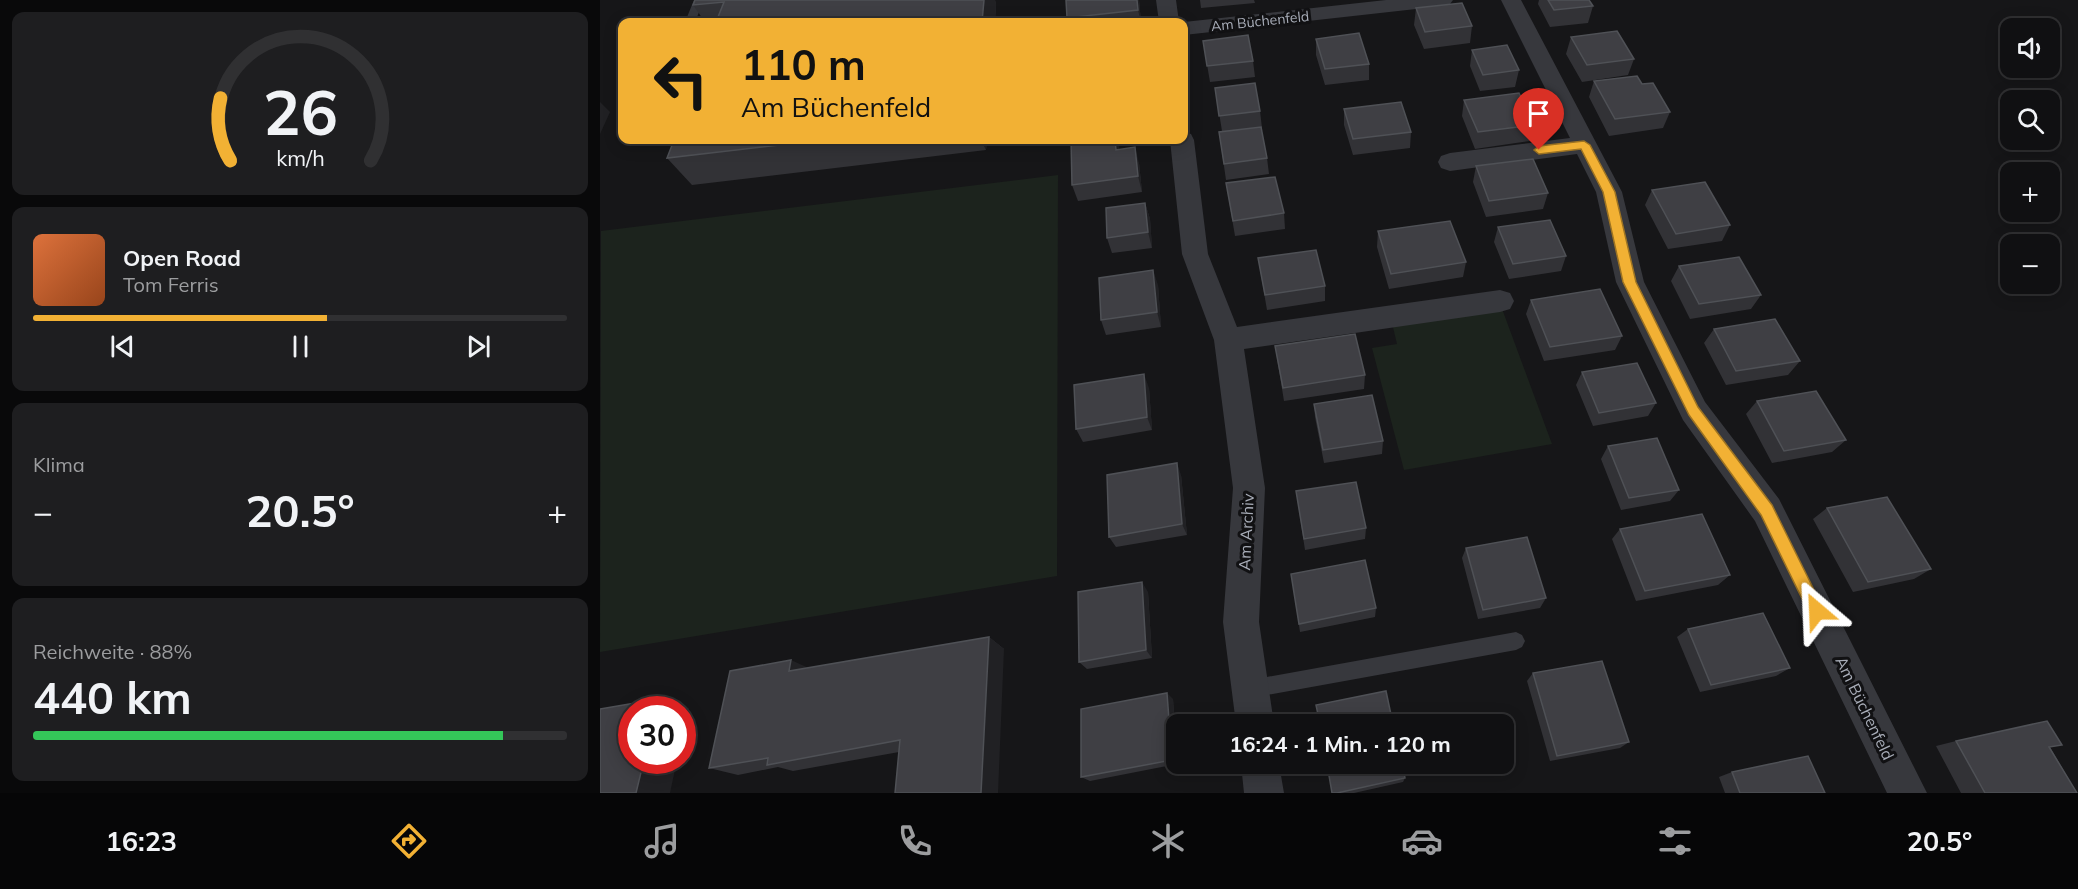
<!DOCTYPE html>
<html lang="de">
<head>
<meta charset="utf-8">
<style>
  :root { --surface:#101012; --page:#1e1e20; --text:#f1f3f6; --muted:#9c9d9f; --line:#303032; --accent:#f2b134 }
  body { margin:0; font-family:Mulish,sans-serif; background:var(--page); color:var(--text); height:100vh; display:flex; flex-direction:column; font-size:22px; white-space:nowrap }
  * { box-sizing:border-box; margin:0 }
  p { font-size:20px; color:var(--muted) }
  .icon { flex:none; width:33px; height:33px; fill:none; stroke:currentColor; stroke-width:2; stroke-linecap:round; stroke-linejoin:round }
  .map { position:relative; flex:1; overflow:hidden }
  .panel { display:flex; flex-direction:column; gap:12px; padding:12px; background:#09090a; width:600px }
  .panel>* { flex:none }
  .hud { position:absolute; left:18px; top:18px; width:570px; height:126px; border-radius:12px; box-shadow:0 3px 15px #0003,0 0 0 2px var(--line); background:#f2b134; color:#111; overflow:hidden }
  .tools { position:absolute; left:1400px; top:18px; display:grid; gap:12px }
  .tools a { display:grid; place-items:center; width:60px; height:60px; border-radius:12px; background:var(--surface); box-shadow:0 3px 15px #0003,0 0 0 2px var(--line); font-size:30px }
  .speed { position:absolute; left:18px; top:696px; display:flex; gap:12px; font-size:30px; font-weight:700; text-align:center }
  .speed>* { display:grid; place-content:center; width:78px; height:78px; border-radius:50%; background:var(--surface); box-shadow:0 3px 15px #0003,0 0 0 2px var(--line); line-height:1 }
  .speed .limit { border:9px solid #d22; background:#fff; color:#111 }
  .pin { position:absolute; display:grid; place-items:center; width:51px; height:51px; color:#fff; margin:-62px -26px; border-radius:50% 50% 50% 0; rotate:-45deg; box-shadow:0 0 6px #0007 }
  .pin .icon { rotate:45deg }
  .me { position:absolute; width:66px; margin:-33px; rotate:334deg; stroke-linejoin:round; filter:drop-shadow(0 0 4px #0008) }
  .turn { display:flex; align-items:center; gap:21px; height:126px; padding:0 24px; font-size:27px }
  .turn .icon { width:78px; height:78px; stroke-width:2.5 }
  .turn b { display:block; font-size:42px; line-height:51px }
  .big { font-size:45px; font-weight:700; line-height:1.1 }
  .panel .tile { flex:1; display:flex; flex-direction:column; justify-content:center; gap:9px; min-width:0; padding:0 21px; border-radius:12px; background:var(--page) }
  .panel .dial { align-items:center; gap:0 }
  .dial svg { height:156px; overflow:visible; fill:none; stroke:var(--line); stroke-width:7; stroke-linecap:round; text-anchor:middle }
  .dial text { fill:var(--text); stroke:none }
  .song { display:flex; align-items:center; gap:18px }
  .cover { width:72px; height:72px; border-radius:9px; background:linear-gradient(135deg,hsl(20 70% 55%),hsl(20 70% 35%)) }
  .played { height:6px; border-radius:3px; background:linear-gradient(90deg,var(--accent) 55%,var(--line) 55%) }
  .keys { display:flex; justify-content:space-around; direction:ltr }
  .heat { display:flex; justify-content:space-between; align-items:center; font-size:33px; direction:ltr }
  .charge { height:9px; border-radius:4px; background:linear-gradient(90deg,#34c759 88%,var(--line) 0) }
  .trip { position:absolute; left:566px; top:714px; width:348px; height:60px; border-radius:12px; background:var(--surface); box-shadow:0 3px 15px #0003,0 0 0 2px var(--line); font-weight:700; line-height:60px; text-align:center }
  .dock { display:flex; height:96px; justify-content:space-around; align-items:center; background:#060607; color:var(--muted) }
  .dock .icon { width:42px; height:42px }
  .dock .on { color:var(--accent) }
  .dock b { font-size:27px; color:var(--text) }
  main { display:flex; flex:1; min-height:0 }
  .map>svg:first-child { display:block }
  .green { fill:#1c231d }
  .lines { fill:none; stroke-linecap:round; stroke-linejoin:round }
  .lane { fill:#37383d; fill-rule:evenodd }
  .street { fill:#37383d; fill-rule:evenodd }
  .wall { fill:#323236 }
  .shaded-wall { fill:#212124 }
  .building { fill:#3f3f44; stroke:#4f5156; stroke-width:1.5 }
  .route { fill:#f2b134; stroke:#9d7322; stroke-width:1.5 }
  .labels { text-anchor:middle; stroke-width:6; stroke-linejoin:round; paint-order:stroke }
  .far-street-label { font-size:14px; fill:#a8adb8; stroke:#111113 }
  .street-label { font-size:16px; fill:#a8adb8; stroke:#111113 }
</style>
</head>
<body>
<main>
<section class="panel">
<div class="tile dial"><svg viewBox="0 0 100 80">
<path d="M14 69A42 42 0 1 1 86 69"/>
<path d="M14 69A42 42 0 0 1 9 37" stroke="#f2b134"/>
<text x="50" y="56" font-size="32" font-weight="700">26</text>
<text x="50" y="72" font-size="11">km/h</text>
</svg></div>
<div class="tile">
<div class="song"><i class="cover"></i><div><b>Open Road</b><p>Tom Ferris</p></div></div>
<div class="played"></div>
<div class="keys"><svg class="icon" aria-label="previous" viewBox="0 0 24 24"><path d="M18 5L8 12l10 7zM5 5v14"/></svg><svg class="icon" aria-label="pause" viewBox="0 0 24 24"><path d="M8 5v14M16 5v14"/></svg><svg class="icon" aria-label="next" viewBox="0 0 24 24"><path d="M6 5l10 7-10 7zM19 5v14"/></svg></div>
</div>
<div class="tile"><p>Klima</p>
<div class="heat"><a>−</a><b class="big">20.5°</b><a>+</a></div>
</div>
<div class="tile"><p>Reichweite · 88%</p><b class="big">440 km</b><div class="charge"></div></div>
</section>
<div class="map">
<svg width="1478" height="793" viewBox="0 0 1478 793">
  <rect width="100%" height="100%" fill="#161618"/>
  <path class="green" d="M458 175 457 576 0 652 1 231Z
    M901 306 952 444 804 470 772 348 797 344 792 323Z"/>
  <g class="lines">
    <path class="lane" d="M94 0H104L95 22H85Z
      M916 632 922 635 925 641 922 647 916 650 650 698 644 695 641 689 644 683 650 680Z"/>
    <path class="street" d="M556 0H576L579 22H559Z
      M786 0H853L850 4 843 6 584 35V22Z
      M901 0H921L1022 192 1044 282 1105 402 1179 499 1327 793H1287L1155 521 1083 420 1016 282 996 192 977 154 850 171 841 168 838 162 841 156 850 153 970 138Z
      M584 132 591 134 594 140 608 254 637 327 900 290 910 293 914 301 910 309 900 312 644 349 665 488 659 622 674 724H636L623 622 633 488 614 340 582 254 570 140H584Z
      M641 764H679L684 793H644Z"/>
  </g>
  <path class="wall" d="M95 0H395L396 4 395 22H105L93 5Z
    M466 0H539L541 22H468L467 18Z
    M600 0H654L655 3 601 8Z
    M939 0H989L993 6 988 23 950 27 938 4Z
    M816 8 872 26 870 43 824 49 814 25Z
    M971 37 1034 59 1028 75 982 82 966 54Z
    M716 39 769 64V80L725 85 716 55Z
    M603 41 653 61 655 77 610 82Z
    M872 50 919 70 915 87 880 91 870 66Z
    M994 81 1042 84 1070 112 1063 128 1009 136 989 97Z
    M615 88 660 111 662 128H661L667 158 669 174 626 180 619 132 622 131Z
    M864 100 934 125 930 141 875 149 862 116Z
    M744 109 811 132 810 148 753 155 744 125Z
    M74 140H387L386 150 92 185 67 158Z
    M471 140H517L519 149 539 163 542 192 478 201 472 185Z
    M876 166 948 193 943 209 886 217 873 182Z
    M626 183 684 213 685 229 635 236Z
    M1052 190 1130 225 1122 241 1068 249 1045 205Z
    M545 203 550 219 552 248 512 253 507 238Z
    M898 227 966 256 961 271 909 279 894 242Z
    M778 231 866 262 863 277 789 289 777 247Z
    M658 258 725 286V301L667 310Z
    M1079 266 1161 295 1151 309 1090 319 1071 281Z
    M558 285 561 327 506 335 501 320Z
    M931 300 1022 336 1015 350 944 361 926 314Z
    M1114 329 1200 361 1188 375 1126 385 1104 343Z
    M675 346 765 375 764 389 684 401Z
    M982 372 1056 403 1048 416 993 426 976 385Z
    M549 388 552 430 483 442 476 429Z
    M1157 401 1246 440 1232 452 1172 463 1146 414Z
    M714 404 783 441 782 454 724 463 715 417Z
    M1008 446 1079 490 1070 501 1021 510 1001 459Z
    M581 475 587 535 516 547 509 537Z
    M696 491 766 528 765 539 705 550Z
    M1227 508 1331 569 1314 579 1253 592 1213 519Z
    M1020 529 1130 575 1118 585 1036 601 1012 539Z
    M866 548 946 598 940 608 878 619 862 558Z
    M691 574 776 608 775 617 700 632Z
    M548 592 552 658 487 669 479 662Z
    M1088 629 1190 668 1176 676 1100 692 1077 637Z
    M389 637 404 649 299 752 193 771 178 767 138 775 109 768 208 668Z
    M933 673 1029 742 1020 748 950 761 927 681Z
    M573 699 576 745V764H577L490 781 481 777Z
    M1356 741 1462 745 1450 747 1477 793H1361L1336 746Z
    M1132 772 1225 793H1125L1119 777Z
    M805 778 803 782 754 793H731Z"/>
  <path class="shaded-wall" d="M384 0H395L396 4 395 22H382Z
    M537 0H539L541 22 538 10Z
    M0 102 10 112 0 134Z
    M381 140H387L386 150Z
    M515 140H517L519 147 521 166 516 150Z
    M535 147 539 163 542 192 538 176Z
    M545 203 550 219 552 248 548 232Z
    M553 270 558 285 561 327 557 312Z
    M544 374 549 388 552 430 547 417Z
    M577 463 581 475 587 535 582 524Z
    M542 582 548 592 552 658 546 650Z
    M389 637 404 649 398 793H381Z
    M191 660 215 671H189Z
    M567 693 573 699 576 745V763L572 760Z
    M59 699 89 708 82 738V710H57Z
    M44 760H77L70 793H36Z"/>
  <path class="building" d="M95 0H384L382 22H116L124 2 93 5Z
    M466 0H537L538 10 467 18Z
    M948 0H989L993 6 954 10Z
    M862 3 872 26 825 32 816 8Z
    M1017 31 1034 59 987 65 971 37Z
    M759 33 769 64 725 69 716 39Z
    M648 35 653 61 607 66 603 41Z
    M907 45 919 70 883 75 872 50Z
    M1037 76 1042 84 1053 83 1070 112 1015 119 994 81Z
    M655 83 660 111 619 116 615 88Z
    M919 93 934 125 878 132 864 100Z
    M801 102 811 132 753 139 744 109Z
    M661 127 667 158 624 164 619 132Z
    M74 140H223L67 158Z
    M471 140H515L516 150 535 147 538 176 472 185Z
    M933 159 948 193 889 201 876 166Z
    M675 177 684 213 633 221 626 183Z
    M1105 182 1130 225 1076 234 1052 190Z
    M545 203 548 232 507 238 506 208Z
    M950 220 966 256 913 264 898 227Z
    M850 221 866 262 791 274 778 231Z
    M716 250 725 286 665 295 658 258Z
    M1139 257 1161 295 1099 304 1079 266Z
    M553 270 557 312 501 320 499 278Z
    M1000 289 1022 336 950 347 931 300Z
    M1175 319 1200 361 1136 371 1114 329Z
    M755 334 765 375 683 388 675 346Z
    M1037 363 1056 403 999 413 982 372Z
    M544 374 547 417 476 429 474 385Z
    M1216 391 1246 440 1184 451 1157 401Z
    M772 395 783 441 723 450 714 404Z
    M1057 438 1079 490 1029 498 1008 446Z
    M577 463 582 524 509 537 507 475Z
    M756 482 766 528 704 539 696 491Z
    M1287 497 1331 569 1268 582 1227 508Z
    M1102 514 1130 575 1045 591 1020 529Z
    M927 537 946 598 883 610 866 548Z
    M765 560 776 608 699 624 691 574Z
    M542 582 546 650 479 662 478 592Z
    M1163 613 1190 668 1111 685 1088 629Z
    M389 637 381 793H295L300 740 167 765 168 758 109 768 130 671 191 660 189 671Z
    M1002 661 1029 742 957 756 933 673Z
    M786 691 793 724H720L716 705Z
    M567 693 572 760 481 777V709Z
    M59 699 57 710H32V760H44L36 793H0V709Z
    M1447 721 1462 745 1449 747 1477 793H1385L1356 741Z
    M1208 756 1225 793H1140L1132 772Z
    M727 764H802L805 778 737 793H732Z"/>
  <path class="route" d="M984 141 990 145 1015 192 1036 282 1098 407 1172 505 1222 606 1225 611 1222 617 1217 619 1211 617 1161 515 1089 415 1023 282 1003 192 981 149 939 154 934 150 939 146Z"/>
  <g class="labels">
    <g class="far-street-label">
      <text transform="translate(660 21) rotate(-6)" y="5">Am Büchenfeld</text>
    </g>
    <g class="street-label">
      <text transform="translate(646 532) rotate(-87)" y="6">Am Archiv</text>
      <text transform="translate(1265 708) rotate(64)" y="6">Am Büchenfeld</text>
    </g>
  </g>
</svg>
<div class="tools">
<a><svg class="icon" aria-label="sound" viewBox="0 0 24 24"><path d="M4 9h4l5-4v14l-5-4H4zM17 9q2 3 0 6"/></svg></a>
<a><svg class="icon" aria-label="search" viewBox="0 0 24 24"><circle cx="10" cy="10" r="6"/><path d="M15 15l6 6"/></svg></a>
<a>+</a>
<a>−</a>
</div>
<div class="speed"><div class="limit">30</div></div>
<div class="pin" style="left:939px;top:150px;background:#d93025"><svg class="icon" aria-label="arrive" viewBox="0 0 24 24"><path d="M6 21V4h12l-3 4 3 4H6"/></svg></div>
<svg class="me" style="left:1217px;top:611px" viewBox="-20 -20 40 40"><path d="M0-17L14 15 0 8-14 15z" fill="#f2b134" stroke="#fff" stroke-width="4"/></svg>
<div class="trip">16:24 · 1 Min. · 120 m</div>
<div class="hud">
<div class="turn"><svg class="icon" aria-label="left" viewBox="0 0 24 24"><path d="M17 20v-9H6M10 6l-5 5 5 5"/></svg><div><b>110 m</b>Am Büchenfeld</div></div>
</div>
</div>
</main>
<nav class="dock">
<b>16:23</b>
<svg class="icon on" aria-label="directions" viewBox="0 0 24 24"><path d="M12 3l9 9-9 9-9-9zM9 14v-3h6M13 9l2 2-2 2"/></svg>
<svg class="icon" aria-label="music" viewBox="0 0 24 24"><path d="M9 18V5l10-2v13"/><circle cx="6" cy="18" r="3"/><circle cx="16" cy="16" r="3"/></svg>
<svg class="icon" aria-label="phone" viewBox="0 0 24 24"><path d="M5 4h4l2 5-3 2q2 4 5 5l2-3 5 2v4C11 20 4 13 5 4z"/></svg>
<svg class="icon" aria-label="climate" viewBox="0 0 24 24"><path d="M12 3v18M4 7l16 10M4 17L20 7"/></svg>
<svg class="icon" aria-label="car" viewBox="0 0 24 24"><path d="M5 17H2v-5l4-1 3-4h7l3 4 3 1v5h-3M9 17h6M6 11h13"/><circle cx="7" cy="17" r="2"/><circle cx="17" cy="17" r="2"/></svg>
<svg class="icon" aria-label="filters" viewBox="0 0 24 24"><path d="M4 7h16M4 17h16"/><circle cx="9" cy="7" r="2"/><circle cx="15" cy="17" r="2"/></svg>
<b>20.5°</b>
</nav>
</body>
</html>
